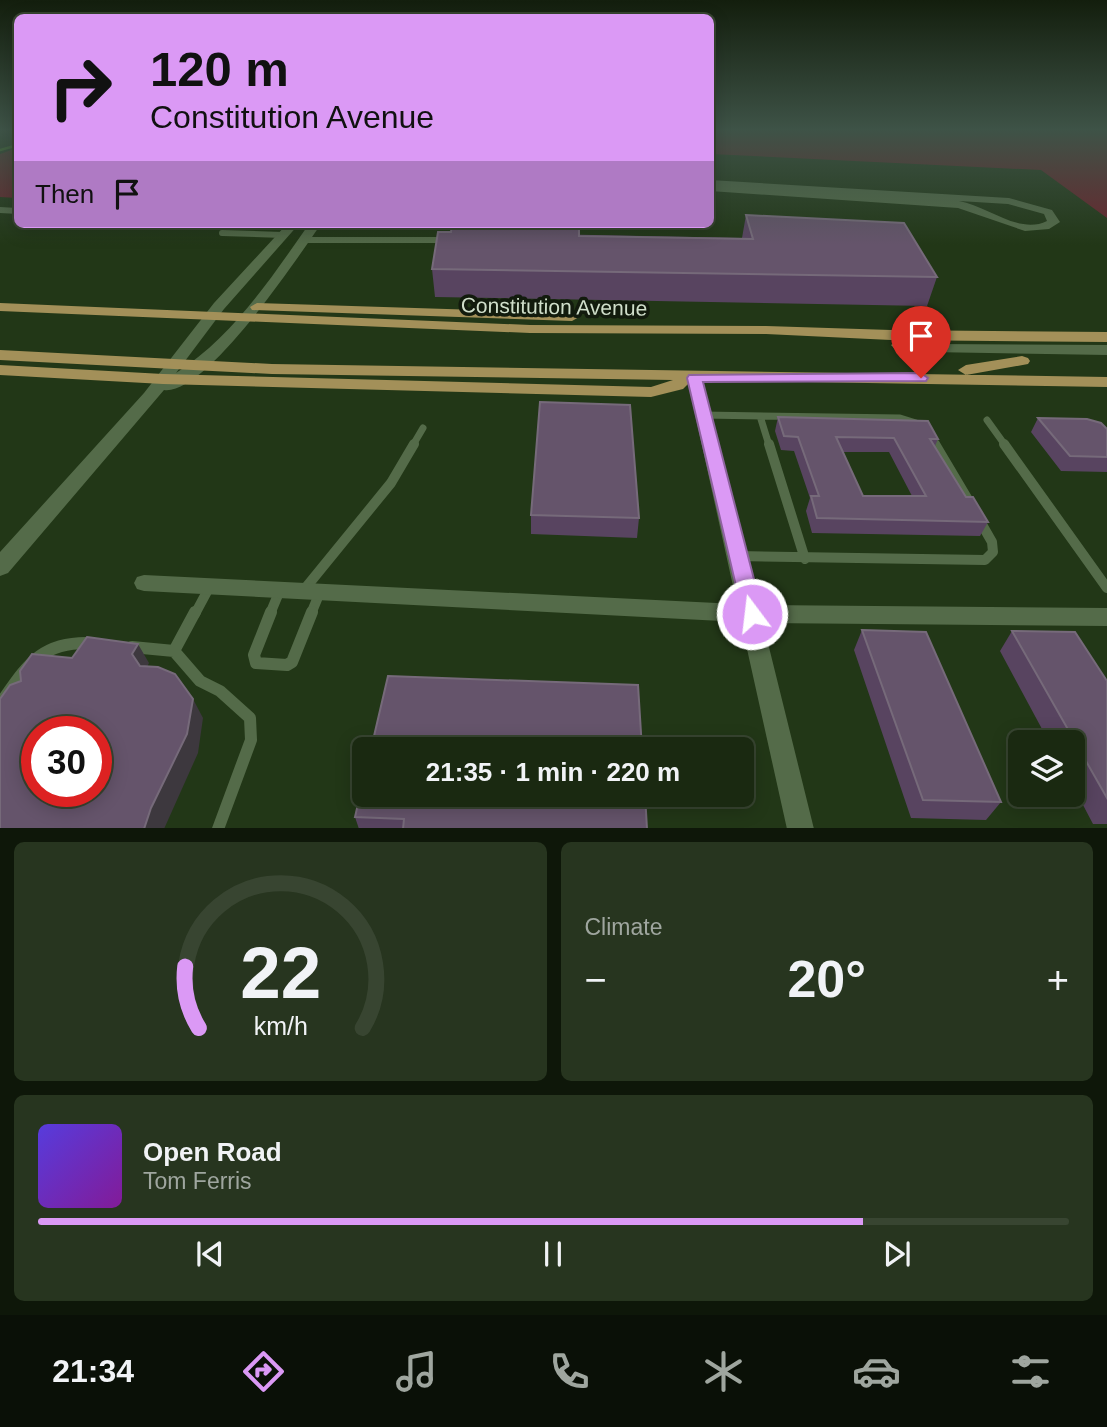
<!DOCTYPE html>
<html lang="en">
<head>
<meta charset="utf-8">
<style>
  :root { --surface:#1a2911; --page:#27351f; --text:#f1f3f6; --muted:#9fa69f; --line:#384531; --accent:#db99f5 }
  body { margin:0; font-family:Arial,sans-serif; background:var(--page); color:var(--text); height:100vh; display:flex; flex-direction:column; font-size:26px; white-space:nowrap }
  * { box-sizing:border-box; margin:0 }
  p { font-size:23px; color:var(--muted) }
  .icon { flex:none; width:38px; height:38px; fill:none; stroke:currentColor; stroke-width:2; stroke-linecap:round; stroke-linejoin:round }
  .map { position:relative; height:828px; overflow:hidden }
  .drawer { display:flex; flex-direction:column; gap:14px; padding:14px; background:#0e1709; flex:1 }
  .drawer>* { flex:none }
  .hud { position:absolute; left:14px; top:14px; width:700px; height:214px; border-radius:10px; box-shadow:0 4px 18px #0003,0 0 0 2px var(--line); background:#db99f5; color:#111; overflow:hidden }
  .fabs { position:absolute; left:1008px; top:730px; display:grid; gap:14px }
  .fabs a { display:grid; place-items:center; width:77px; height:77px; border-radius:10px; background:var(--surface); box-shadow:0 4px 18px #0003,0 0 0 2px var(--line); font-size:35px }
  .speed { position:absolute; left:21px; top:716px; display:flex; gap:14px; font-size:35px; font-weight:700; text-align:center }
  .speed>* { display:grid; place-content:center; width:91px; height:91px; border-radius:50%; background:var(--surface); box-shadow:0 4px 18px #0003,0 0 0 2px var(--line); line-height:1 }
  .speed .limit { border:10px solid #d22; background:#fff; color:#111 }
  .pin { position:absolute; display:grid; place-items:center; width:60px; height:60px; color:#fff; margin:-72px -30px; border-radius:50% 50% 50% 0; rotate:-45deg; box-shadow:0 0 7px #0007 }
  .pin .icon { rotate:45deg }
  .me { position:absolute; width:77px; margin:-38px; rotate:345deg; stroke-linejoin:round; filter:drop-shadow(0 0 5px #0008) }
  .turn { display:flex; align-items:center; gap:24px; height:147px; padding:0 21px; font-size:32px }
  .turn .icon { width:91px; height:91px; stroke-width:2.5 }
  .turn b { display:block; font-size:49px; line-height:60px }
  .then { display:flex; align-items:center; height:66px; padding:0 21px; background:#0003; gap:14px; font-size:26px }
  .big { font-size:52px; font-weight:800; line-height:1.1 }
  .drawer .widget { flex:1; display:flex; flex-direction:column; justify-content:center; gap:10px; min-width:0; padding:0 24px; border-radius:10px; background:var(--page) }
  .drawer .dial { align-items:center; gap:0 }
  .dial svg { height:182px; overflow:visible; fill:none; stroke:var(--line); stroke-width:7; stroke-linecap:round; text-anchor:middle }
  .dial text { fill:var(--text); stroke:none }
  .song { display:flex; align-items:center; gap:21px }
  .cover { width:84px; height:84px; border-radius:10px; background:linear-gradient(135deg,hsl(250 70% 55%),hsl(290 70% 35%)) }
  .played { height:7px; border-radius:4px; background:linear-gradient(90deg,var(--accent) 80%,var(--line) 80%) }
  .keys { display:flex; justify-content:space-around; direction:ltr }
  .heat { display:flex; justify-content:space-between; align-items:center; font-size:38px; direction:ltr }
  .drawer .tiles { flex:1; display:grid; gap:14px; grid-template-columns:1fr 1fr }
  .widget:last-child { grid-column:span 2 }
  .trip { position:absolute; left:352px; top:737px; width:402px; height:70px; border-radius:10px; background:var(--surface); box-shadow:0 4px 18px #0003,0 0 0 2px var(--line); font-weight:800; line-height:70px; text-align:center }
  .dock { display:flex; height:112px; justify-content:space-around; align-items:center; background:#0a1007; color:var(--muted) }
  .dock .icon { width:49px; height:49px }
  .dock .current { color:var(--accent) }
  .dock b { font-size:32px; color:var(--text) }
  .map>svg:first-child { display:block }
  .green { fill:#6a232c }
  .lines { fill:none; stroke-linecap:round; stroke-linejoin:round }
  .stream { stroke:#4d9022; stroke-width:2.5 }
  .lane-far3 { stroke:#546b49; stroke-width:6 }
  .lane-far2 { stroke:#546b49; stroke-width:7 }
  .lane-far1 { stroke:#546b49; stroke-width:10 }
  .lane { stroke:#546b49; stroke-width:12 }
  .street { fill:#546b49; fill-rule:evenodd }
  .secondary { fill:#546b49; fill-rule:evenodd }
  .primary { fill:#a39059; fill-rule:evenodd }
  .wall { fill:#584460; fill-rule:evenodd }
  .shaded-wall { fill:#3d383e }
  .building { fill:#65546b; stroke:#766a7a; stroke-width:2; fill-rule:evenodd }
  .route { fill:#db99f5; stroke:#8e639f; stroke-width:2 }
  .labels { text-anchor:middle; stroke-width:7; stroke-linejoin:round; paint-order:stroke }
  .street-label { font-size:21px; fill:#d0deca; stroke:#121b0d }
</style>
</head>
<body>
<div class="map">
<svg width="1107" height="829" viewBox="0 0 1107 829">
  <rect width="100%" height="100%" fill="#223717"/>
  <path class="green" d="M711 129H1107V218L1041 170 711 154Z
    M17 148V198L0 197V154Z"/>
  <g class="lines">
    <path class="stream" d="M0 150 18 145"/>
    <path class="lane-far3" d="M222 233 283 235
      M304 240H448"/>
    <path class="lane-far2" d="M703 415 900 418 916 423
      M760 416 769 445
      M987 420 1005 445
      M930 436 936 445
      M413 445 423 428"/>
    <path class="lane-far1" d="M769 444 805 559
      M935 444 970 503
      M1004 444 1107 588
      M737 556 985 560 993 552 992 542 980 521
      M303 591 391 483 414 444
      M195 614 210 586
      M270 614 280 590
      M311 614 320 592"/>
    <path class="lane" d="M195 612 174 651 200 681 220 691 250 718 251 740 218 829
      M271 612 254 655 256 663 287 665 292 662 312 612
      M132 647 174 651
      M0 704C27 666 40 641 91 643"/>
    <path class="street" d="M0 207 18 208V214L0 213Z
      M694 374 701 378 758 605 1107 608V626L763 623 814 829H787L741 622 144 591 137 589 134 583 137 577 144 575 737 604 687 378Z"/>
    <path class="secondary" d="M710 180 1009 198 1052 210 1060 222 1049 229 1025 231 958 208 710 191ZM959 201 1008 204 1044 214 1047 221C1019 235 988 206 959 201Z
      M287 224H299L224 309 176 373C233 337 271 278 309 224H321C298 257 206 396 164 390L8 573 0 576V552L144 393 214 303Z
      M934 344 1107 345V355L929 352 926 349 929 346Z"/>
    <path class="primary" d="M0 303 530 325 766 326 891 330 1107 332V342L891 340 766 334 530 333 0 311Z
      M257 303 572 313 579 317 572 321 252 310 250 307Z
      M899 340 934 344 942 349 934 354 894 348 891 345Z
      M0 350 272 364 1107 377V387L692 380 683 389 651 397 163 384 0 375V365L163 374 651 387 673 380 272 374 0 360Z
      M1022 356 1028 358 1030 361 1028 364 966 375 958 370 966 365Z"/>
  </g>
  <path class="wall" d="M746 215 937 277 927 306 435 297 432 269 451 232 742 238Z
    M778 417 938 439 935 446 966 497 988 522 980 536 812 533 806 511 810 498 794 451 781 450 775 431ZM843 452H889L912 496H863Z
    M1038 418 1107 429V472L1061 471 1031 432Z
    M531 515 639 518 637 538 531 534Z
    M862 630 1001 802 986 820 911 818 854 650Z
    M1012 631 1107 681V824H1093L1073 786V742H1049L1000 651Z
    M355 817 647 829H359Z"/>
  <path class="shaded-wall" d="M138 644 149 663 144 674 132 654Z
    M193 699 203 718 198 753 164 829H144Z"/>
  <path class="building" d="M746 215 904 223 937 277 432 269 438 232H451L452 224 509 225 511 224H579V236L753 239Z
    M540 402 630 405 639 518 531 515Z
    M778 417 928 421 938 439H930L966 497H973L988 522 817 518 811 496H819L798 437 784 436ZM836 437 894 438 926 496H863Z
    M1038 418 1087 419 1101 423 1107 429V457L1070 456Z
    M862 630 926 632 1001 802 923 800Z
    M1012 631 1075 632 1107 681V798Z
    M87 637 138 644 132 654 140 666 158 667 175 674 193 699 187 734 151 808 144 829H0V699L10 685 21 681 20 671 32 654 72 658ZM37 732H96V791H37Z
    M388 676 638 685 642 749H371Z
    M364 778V794H645L647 829H403L404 819 355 817Z"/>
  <linearGradient id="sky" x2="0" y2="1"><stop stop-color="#131e0d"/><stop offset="0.53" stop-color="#3e5347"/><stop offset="1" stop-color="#3e5347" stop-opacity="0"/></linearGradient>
  <rect width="1107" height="245" fill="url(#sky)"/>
  <path class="route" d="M921 373 928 378 926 381 703 382 763 614 760 620 752 623 744 620 687 378 689 375Z"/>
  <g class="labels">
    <g class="street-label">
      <text transform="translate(554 307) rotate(1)" y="7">Constitution Avenue</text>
    </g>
  </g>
</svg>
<div class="fabs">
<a><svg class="icon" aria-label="layers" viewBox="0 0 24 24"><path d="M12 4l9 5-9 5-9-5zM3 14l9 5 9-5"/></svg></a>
</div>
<div class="speed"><div class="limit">30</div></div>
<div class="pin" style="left:921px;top:378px;background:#d93025"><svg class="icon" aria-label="arrive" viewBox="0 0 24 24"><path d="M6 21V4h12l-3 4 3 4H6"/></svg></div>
<svg class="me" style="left:752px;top:614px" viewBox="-20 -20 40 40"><circle r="17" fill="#db99f5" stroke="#fff" stroke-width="3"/><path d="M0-11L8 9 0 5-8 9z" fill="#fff"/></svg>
<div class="trip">21:35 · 1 min · 220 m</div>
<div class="hud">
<div class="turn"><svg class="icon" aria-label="right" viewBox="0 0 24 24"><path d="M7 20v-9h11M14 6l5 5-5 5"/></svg><div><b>120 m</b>Constitution Avenue</div></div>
<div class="then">Then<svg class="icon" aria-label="arrive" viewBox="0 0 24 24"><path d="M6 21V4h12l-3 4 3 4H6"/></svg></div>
</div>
</div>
<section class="drawer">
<div class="tiles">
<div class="widget dial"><svg viewBox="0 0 100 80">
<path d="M14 69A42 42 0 1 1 86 69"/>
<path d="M14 69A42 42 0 0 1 8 42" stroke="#db99f5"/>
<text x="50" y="56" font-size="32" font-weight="700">22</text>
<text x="50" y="72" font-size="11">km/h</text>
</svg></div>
<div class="widget"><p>Climate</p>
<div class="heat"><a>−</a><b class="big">20°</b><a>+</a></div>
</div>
<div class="widget">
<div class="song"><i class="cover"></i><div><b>Open Road</b><p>Tom Ferris</p></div></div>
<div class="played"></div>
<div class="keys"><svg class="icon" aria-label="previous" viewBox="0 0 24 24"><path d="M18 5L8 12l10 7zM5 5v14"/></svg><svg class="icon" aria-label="pause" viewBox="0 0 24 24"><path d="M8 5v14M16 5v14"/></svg><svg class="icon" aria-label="next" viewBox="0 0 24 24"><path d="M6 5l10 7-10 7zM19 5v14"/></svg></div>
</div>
</div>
</section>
<nav class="dock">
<b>21:34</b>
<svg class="icon current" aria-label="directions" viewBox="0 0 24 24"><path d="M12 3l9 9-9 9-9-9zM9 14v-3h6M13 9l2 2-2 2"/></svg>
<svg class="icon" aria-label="music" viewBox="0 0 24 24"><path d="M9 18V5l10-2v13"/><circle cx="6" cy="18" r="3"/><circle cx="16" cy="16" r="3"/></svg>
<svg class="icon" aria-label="phone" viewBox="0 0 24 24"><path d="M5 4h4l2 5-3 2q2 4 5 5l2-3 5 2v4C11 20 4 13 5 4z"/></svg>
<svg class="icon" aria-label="climate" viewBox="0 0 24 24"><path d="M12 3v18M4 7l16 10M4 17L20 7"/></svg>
<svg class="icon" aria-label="car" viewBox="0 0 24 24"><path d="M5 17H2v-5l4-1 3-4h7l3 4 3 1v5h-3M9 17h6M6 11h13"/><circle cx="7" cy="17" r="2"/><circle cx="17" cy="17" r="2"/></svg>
<svg class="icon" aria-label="filters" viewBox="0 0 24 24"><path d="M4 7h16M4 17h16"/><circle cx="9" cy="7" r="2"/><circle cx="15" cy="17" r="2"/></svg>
</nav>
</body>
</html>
